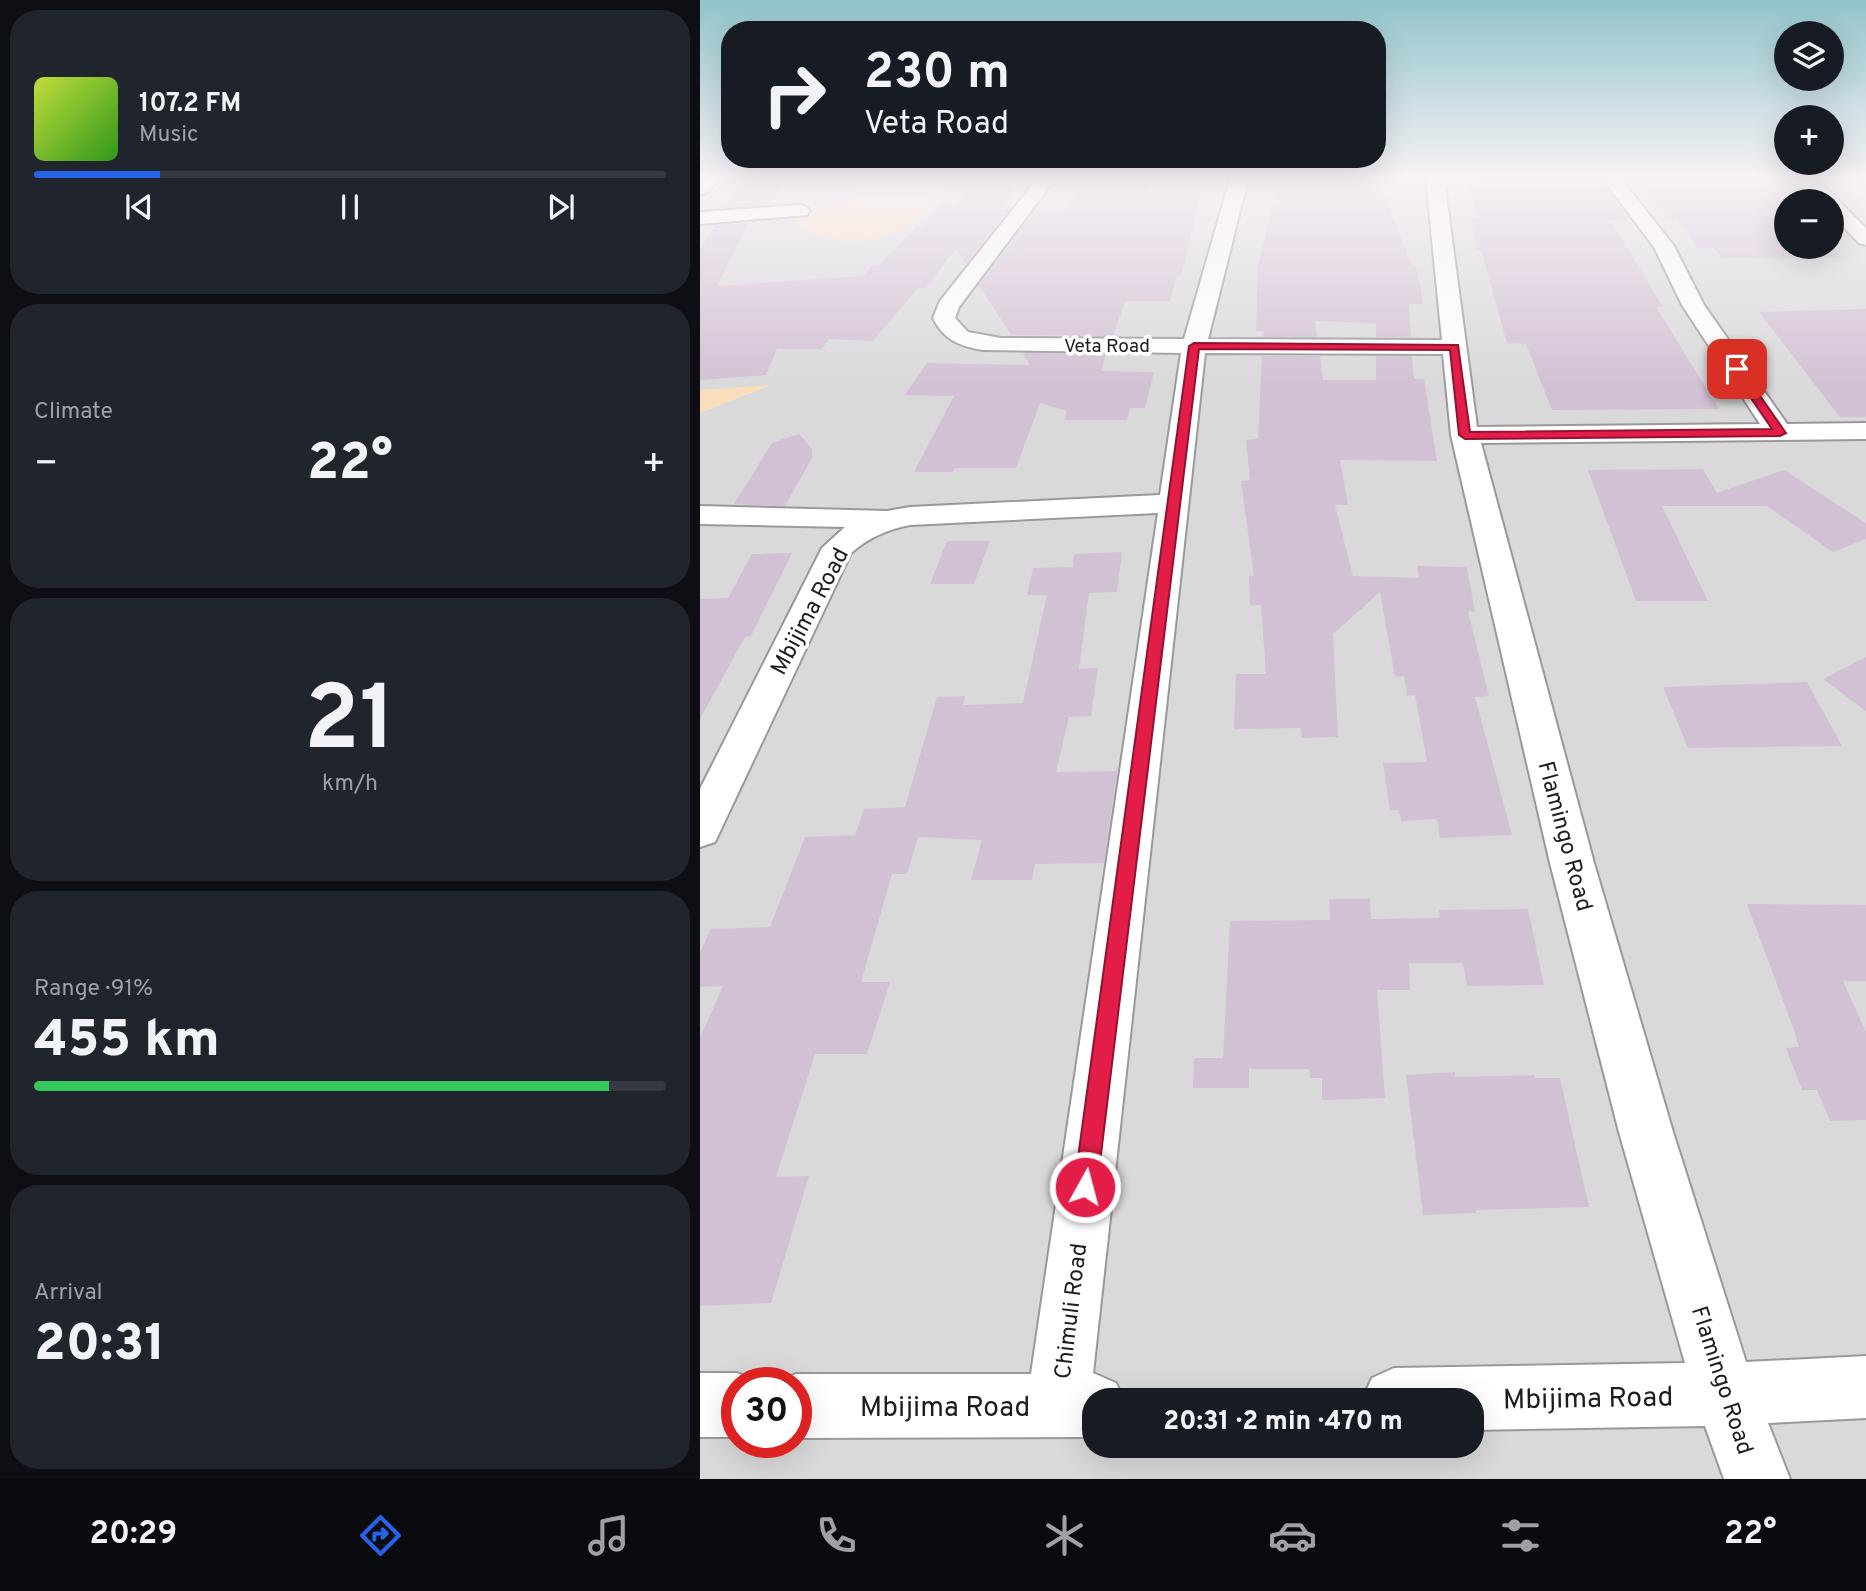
<!DOCTYPE html>
<html lang="en">
<head>
<meta charset="utf-8">
<style>
  :root { --surface:#171b24; --page:#20242c; --text:#f1f3f6; --muted:#9ea1a6; --line:#363941; --accent:#2563eb }
  body { margin:0; font-family:Overpass,sans-serif; background:var(--page); color:var(--text); height:100vh; display:flex; flex-direction:column; font-size:26px; white-space:nowrap }
  * { box-sizing:border-box; margin:0 }
  p { font-size:23px; color:var(--muted) }
  .icon { flex:none; width:38px; height:38px; fill:none; stroke:currentColor; stroke-width:2; stroke-linecap:round; stroke-linejoin:round }
  .map { position:relative; flex:1; overflow:hidden }
  .sheet { display:flex; flex-direction:column; gap:10px; padding:10px; background:#0d0f14; width:700px }
  .sheet>* { flex:none }
  .hud { position:absolute; left:21px; top:21px; width:665px; height:147px; border-radius:28px; box-shadow:0 7px 28px #0002; background:#171b24; color:var(--text); overflow:hidden }
  .buttons { position:absolute; left:1074px; top:21px; display:grid; gap:14px }
  .buttons a { display:grid; place-items:center; width:70px; height:70px; border-radius:50%; background:var(--surface); box-shadow:0 7px 28px #0002; font-size:35px }
  .speed { position:absolute; left:21px; top:1367px; display:flex; gap:14px; font-size:35px; font-weight:700; text-align:center }
  .speed>* { display:grid; place-content:center; width:91px; height:91px; border-radius:50%; background:var(--surface); box-shadow:0 7px 28px #0002; line-height:1 }
  .speed .limit { border:10px solid #d22; background:#fff; color:#111 }
  .pin { position:absolute; display:grid; place-items:center; width:60px; height:60px; color:#fff; margin:-30px; border-radius:14px; box-shadow:0 4px 10px #0006 }
  .me { position:absolute; width:77px; margin:-38px; rotate:7deg; stroke-linejoin:round; filter:drop-shadow(0 0 5px #0008) }
  .turn { display:flex; align-items:center; gap:24px; height:147px; padding:0 28px; font-size:32px }
  .turn .icon { width:91px; height:91px; stroke-width:2.5 }
  .turn b { display:block; font-size:49px; line-height:60px }
  .big { font-size:52px; font-weight:800; line-height:1.1 }
  .sheet .widget { flex:1; display:flex; flex-direction:column; justify-content:center; gap:10px; min-width:0; padding:0 24px; border-radius:28px; background:var(--page) }
  .sheet .dial { align-items:center; gap:0 }
  .dial b { font-size:91px; line-height:1 }
  .song { display:flex; align-items:center; gap:21px }
  .cover { width:84px; height:84px; border-radius:10px; background:linear-gradient(135deg,hsl(70 70% 55%),hsl(110 70% 35%)) }
  .played { height:7px; border-radius:4px; background:linear-gradient(90deg,var(--accent) 20%,var(--line) 20%) }
  .keys { display:flex; justify-content:space-around; direction:ltr }
  .heat { display:flex; justify-content:space-between; align-items:center; font-size:38px; direction:ltr }
  .charge { height:10px; border-radius:5px; background:linear-gradient(90deg,#34c759 91%,var(--line) 0) }
  .trip { position:absolute; left:382px; top:1388px; width:402px; height:70px; border-radius:28px; background:var(--surface); box-shadow:0 7px 28px #0002; font-weight:800; line-height:70px; text-align:center }
  .dock { display:flex; height:112px; justify-content:space-around; align-items:center; background:#090b0e; color:var(--muted) }
  .dock .icon { width:49px; height:49px }
  .dock .current { color:var(--accent) }
  .dock b { font-size:32px; color:var(--text) }
  main { display:flex; flex:1; min-height:0 }
  .map>svg:first-child { display:block }
  .residential { fill:#d9d9da; fill-rule:evenodd }
  .park { fill:#fadebc }
  .building { fill:#d2c1d4 }
  .lines { fill:none; stroke-linecap:round; stroke-linejoin:round }
  .minor-casing { stroke:#999; stroke-width:4 }
  .minor { fill:#fff; fill-rule:evenodd }
  .route { fill:#e11d48; stroke:#92132f; stroke-width:2 }
  .labels { text-anchor:middle; stroke-width:7; stroke-linejoin:round; paint-order:stroke }
  .far-street-label { font-size:19px; fill:#1c1c1c; stroke:#fff }
  .street-label { font-size:23px; fill:#1c1c1c; stroke:#fff }
  .near-street-label { font-size:28px; fill:#1c1c1c; stroke:#fff }
</style>
</head>
<body>
<main>
<section class="sheet">
<div class="widget">
<div class="song"><i class="cover"></i><div><b>107.2 FM</b><p>Music</p></div></div>
<div class="played"></div>
<div class="keys"><svg class="icon" aria-label="previous" viewBox="0 0 24 24"><path d="M18 5L8 12l10 7zM5 5v14"/></svg><svg class="icon" aria-label="pause" viewBox="0 0 24 24"><path d="M8 5v14M16 5v14"/></svg><svg class="icon" aria-label="next" viewBox="0 0 24 24"><path d="M6 5l10 7-10 7zM19 5v14"/></svg></div>
</div>
<div class="widget"><p>Climate</p>
<div class="heat"><a>−</a><b class="big">22°</b><a>+</a></div>
</div>
<div class="widget dial"><b>21</b><p>km/h</p></div>
<div class="widget"><p>Range · 91%</p><b class="big">455 km</b><div class="charge"></div></div>
<div class="widget"><p>Arrival</p><b class="big">20:31</b></div>
</section>
<div class="map">
<svg width="1166" height="1479" viewBox="0 0 1166 1479">
  <rect width="100%" height="100%" fill="#ede1ec"/>
  <path class="residential" d="M0 179H1166V1479H0ZM1087 201H1132V247H1087ZM37 1382H96V1442H37ZM394 1400H772V1446H394Z"/>
  <path class="park" d="M165 179H251C246 184 240 188 236 194 232 200 230 208 225 213 192 245 128 251 93 222L94 217 148 202Z
    M71 385 0 413V390Z"/>
  <path class="building" d="M46 179H86L70 204 25 208Z
    M276 179H317L310 188H315L302 209H310L266 264 256 248 226 288H218L173 341 129 339 122 349H77L66 375 0 380V251L15 225 48 223 17 286 163 276 173 265H179L216 227H221L242 203H255Z
    M397 179H435L433 185H448L446 192 500 193 485 262 480 276 477 275 470 301H425L413 336 311 335 279 285 335 210 363 211 378 190 391 191Z
    M581 179 679 181 712 266H715L721 288 722 304H709L711 337H676V323L615 321 617 337H563L564 331H556L558 266 575 194H580Z
    M780 179H900L931 220H910L963 307H956L1019 409 852 410 826 344 807 343 781 250H777L772 219H780L767 185H782Z
    M933 179H1052L1056 183H1065L1087 204V247H1131L1143 258H1022L1014 248H998L977 219 970 220Z
    M1166 309V417H1140L1059 312Z
    M323 353 406 354 401 371 454 372 445 408H430L427 420H365L367 411 340 403 316 468H255L253 472H214L254 396 205 395 227 363 330 365Z
    M562 356H620L623 380H676V356H712L714 379H724L737 461 640 460 648 505H635L653 576 719 578 717 566 767 567 775 612 768 611 789 696 775 697 812 835 740 838 737 819 701 821 699 810 690 811 683 763 727 762 715 695 707 696 704 676 695 677 680 592 633 634 638 737 602 738 601 728 534 729 536 674H566L561 605H550L549 576H554L541 481 550 480 546 440 558 439Z
    M99 434 112 449V458L85 506 34 504 72 443Z
    M1003 469 1017 493 1084 470 1166 523V539L1133 552 1067 506H962L1008 601H936L888 470Z
    M247 541H290L274 584H230Z
    M422 552 417 592 389 593 379 669 398 668 391 716 369 717 356 772 417 771 404 863 335 864 332 880H271L282 840 218 837 207 874H192L161 982H190L167 1054H115L76 1177 109 1176 71 1303 0 1306V1038L23 986 0 987V952L11 929 70 927 105 837 155 835 164 809 205 807 237 697 265 696 263 705 323 703 347 595H327L333 568 373 567 374 554Z
    M92 553 51 636 45 637 0 719V599L28 598 52 554Z
    M1166 657V711L1123 679Z
    M1107 682 1142 746 988 748 963 687Z
    M629 899H670L671 919 740 918 739 910 828 909 844 985 767 986 763 963H709L710 990H677L685 1098 622 1100V1078H610L609 1069H549V1088H493L494 1058H523L530 921 630 920Z
    M1047 904 1166 905V981H1143L1166 1032V1120L1130 1121 1117 1090H1102L1086 1048 1099 1047 1094 1030Z
    M755 1072V1077L834 1075 835 1078H860L889 1207 776 1210V1213L723 1215 706 1075Z"/>
  <g class="lines">
    <g class="minor-casing">
      <path id="minor" d="M20 179 6 193 0 194 1 179Z
        M337 179H355L259 307 255 318 268 332 301 338 484 339 530 179H548L508 339 742 340 726 179H744L777 427 1060 424 982 305 954 247 903 179H921L974 246 1004 305 1087 424 1166 423V439L781 443 894 863 973 1132 1046 1362 1166 1356V1418L1068 1423 1090 1479H1024L1005 1426 772 1430V1400H662L672 1378 694 1368 985 1363 919 1132 850 863 751 435 743 354 505 353 393 1373 416 1383 424 1400H394V1437L96 1438V1382H76L96 1374H331L458 513 210 525C188 529 168 538 151 553L15 842 0 847V789L122 548 145 527 0 524V506L187 511 210 507 460 495 481 353 283 350C259 346 244 340 233 318L240 301Z
        M1087 179H1109L1125 187 1166 228V245L1159 243 1132 215V201H1119Z
        M100 205 107 207 109 211 107 215 0 224V212Z
        M0 1373H37L59 1382H37V1437H0Z"/>
    </g>
    <use href="#minor" class="minor"/>
  </g>
  <linearGradient id="sky" x2="0" y2="1"><stop stop-color="#92c4cb"/><stop offset="0.46" stop-color="#f7f2f6"/><stop offset="1" stop-color="#f7f2f6" stop-opacity="0"/></linearGradient>
  <rect width="1166" height="386" fill="url(#sky)"/>
  <path class="route" d="M494 343 758 345 770 432 1072 429 1031 369 1037 366 1040 367 1086 433 1080 436 765 439 759 435 750 350 499 349 397 1187 393 1195 385 1198 377 1195 374 1187 489 346Z"/>
  <g class="labels">
    <g class="far-street-label">
      <text x="407" y="352">Veta Road</text>
    </g>
    <g class="street-label">
      <text transform="translate(109 611) rotate(-62)" y="8">Mbijima Road</text>
      <text transform="translate(866 836) rotate(75)" y="8">Flamingo Road</text>
      <text transform="translate(370 1311) rotate(-83)" y="8">Chimuli Road</text>
      <text transform="translate(1023 1380) rotate(72)" y="8">Flamingo Road</text>
    </g>
    <g class="near-street-label">
      <text transform="translate(888 1397) rotate(-1)" y="10">Mbijima Road</text>
      <text x="245" y="1416">Mbijima Road</text>
    </g>
  </g>
</svg>
<div class="buttons">
<a><svg class="icon" aria-label="layers" viewBox="0 0 24 24"><path d="M12 4l9 5-9 5-9-5zM3 14l9 5 9-5"/></svg></a>
<a>+</a>
<a>−</a>
</div>
<div class="speed"><div class="limit">30</div></div>
<div class="pin" style="left:1037px;top:369px;background:#d93025"><svg class="icon" aria-label="arrive" viewBox="0 0 24 24"><path d="M6 21V4h12l-3 4 3 4H6"/></svg></div>
<svg class="me" style="left:385px;top:1187px" viewBox="-20 -20 40 40"><circle r="17" fill="#e11d48" stroke="#fff" stroke-width="3"/><path d="M0-11L8 9 0 5-8 9z" fill="#fff"/></svg>
<div class="trip">20:31 · 2 min · 470 m</div>
<div class="hud">
<div class="turn"><svg class="icon" aria-label="right" viewBox="0 0 24 24"><path d="M7 20v-9h11M14 6l5 5-5 5"/></svg><div><b>230 m</b>Veta Road</div></div>
</div>
</div>
</main>
<nav class="dock">
<b>20:29</b>
<svg class="icon current" aria-label="directions" viewBox="0 0 24 24"><path d="M12 3l9 9-9 9-9-9zM9 14v-3h6M13 9l2 2-2 2"/></svg>
<svg class="icon" aria-label="music" viewBox="0 0 24 24"><path d="M9 18V5l10-2v13"/><circle cx="6" cy="18" r="3"/><circle cx="16" cy="16" r="3"/></svg>
<svg class="icon" aria-label="phone" viewBox="0 0 24 24"><path d="M5 4h4l2 5-3 2q2 4 5 5l2-3 5 2v4C11 20 4 13 5 4z"/></svg>
<svg class="icon" aria-label="climate" viewBox="0 0 24 24"><path d="M12 3v18M4 7l16 10M4 17L20 7"/></svg>
<svg class="icon" aria-label="car" viewBox="0 0 24 24"><path d="M5 17H2v-5l4-1 3-4h7l3 4 3 1v5h-3M9 17h6M6 11h13"/><circle cx="7" cy="17" r="2"/><circle cx="17" cy="17" r="2"/></svg>
<svg class="icon" aria-label="filters" viewBox="0 0 24 24"><path d="M4 7h16M4 17h16"/><circle cx="9" cy="7" r="2"/><circle cx="15" cy="17" r="2"/></svg>
<b>22°</b>
</nav>
</body>
</html>
